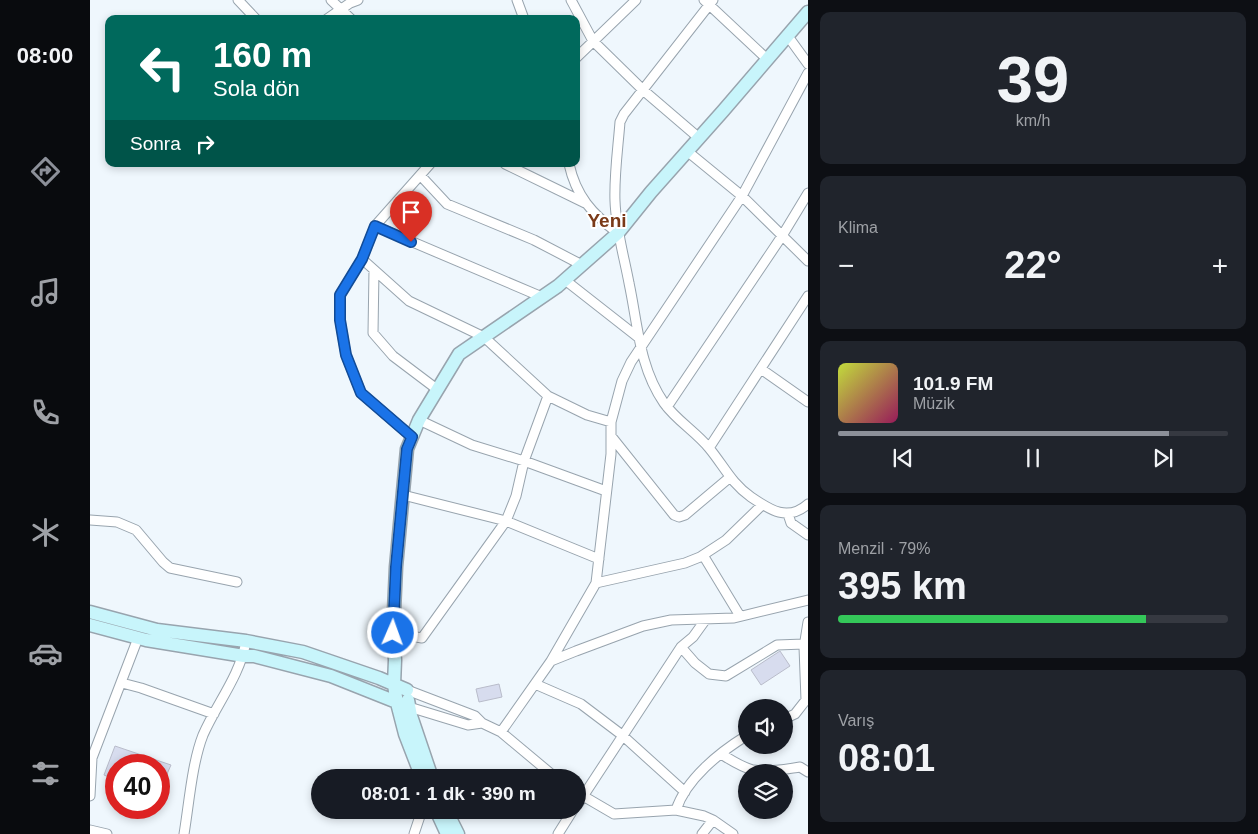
<!DOCTYPE html>
<html lang="tr">
<head>
<meta charset="utf-8">
<style>
  :root { --surface:#171b24; --page:#20242c; --text:#f1f3f6; --muted:#9ea1a6; --line:#363941; --accent:#8c9099 }
  body { margin:0; font-family:Helvetica,sans-serif; background:var(--page); color:var(--text); height:100vh; display:flex; flex-direction:column; font-size:19px; white-space:nowrap }
  * { box-sizing:border-box; margin:0 }
  p { font-size:16px; color:var(--muted) }
  .icon { flex:none; width:28px; height:28px; fill:none; stroke:currentColor; stroke-width:2; stroke-linecap:round; stroke-linejoin:round }
  .map { position:relative; flex:1; overflow:hidden }
  .details { display:flex; flex-direction:column; gap:12px; padding:12px; background:#0d0f14; width:450px }
  .details>* { flex:none }
  .banner { position:absolute; left:15px; top:15px; width:475px; height:152px; border-radius:10px; box-shadow:0 2px 8px #0003; background:#00695c; color:#fff; overflow:hidden }
  .fabs { position:absolute; left:648px; top:699px; display:grid; gap:10px }
  .fabs a { display:grid; place-items:center; width:55px; height:55px; border-radius:50%; background:var(--surface); box-shadow:0 2px 8px #0003; font-size:25px }
  .speed { position:absolute; left:15px; top:754px; display:flex; gap:10px; font-size:25px; font-weight:700; text-align:center }
  .speed>* { display:grid; place-content:center; width:65px; height:65px; border-radius:50%; background:var(--surface); box-shadow:0 2px 8px #0003; line-height:1 }
  .speed .limit { border:8px solid #d22; background:#fff; color:#111 }
  .pin { position:absolute; display:grid; place-items:center; width:42px; height:42px; color:#fff; margin:-51px -21px; border-radius:50% 50% 50% 0; rotate:-45deg; box-shadow:0 0 5px #0007 }
  .pin .icon { rotate:45deg }
  .me { position:absolute; width:55px; margin:-28px; rotate:2deg; stroke-linejoin:round; filter:drop-shadow(0 0 4px #0008) }
  .turn { display:flex; align-items:center; gap:18px; height:105px; padding:0 25px; font-size:22px }
  .turn .icon { width:65px; height:65px; stroke-width:2.5 }
  .turn b { display:block; font-size:35px; line-height:42px }
  .then { display:flex; align-items:center; height:48px; padding:0 25px; background:#0003; gap:10px; font-size:19px }
  .big { font-size:38px; font-weight:700; line-height:1.1 }
  .details .card { flex:1; display:flex; flex-direction:column; justify-content:center; gap:8px; min-width:0; padding:0 18px; border-radius:10px; background:var(--page) }
  .details .dial { align-items:center; gap:0 }
  .dial b { font-size:65px; line-height:1 }
  .song { display:flex; align-items:center; gap:15px }
  .cover { width:60px; height:60px; border-radius:8px; background:linear-gradient(135deg,hsl(70 70% 55%),hsl(330 70% 35%)) }
  .played { height:5px; border-radius:2px; background:linear-gradient(90deg,var(--accent) 85%,var(--line) 85%) }
  .keys { display:flex; justify-content:space-around; direction:ltr }
  .heat { display:flex; justify-content:space-between; align-items:center; font-size:28px; direction:ltr }
  .charge { height:8px; border-radius:4px; background:linear-gradient(90deg,#34c759 79%,var(--line) 0) }
  .trip { position:absolute; left:221px; top:769px; width:275px; height:50px; border-radius:25px; background:var(--surface); box-shadow:0 2px 8px #0003; font-weight:700; line-height:50px; text-align:center }
  main { display:flex; flex:1; min-height:0 }
  .dock { display:flex; flex-direction:column; width:90px; justify-content:space-around; align-items:center; background:#090b0e; color:var(--muted) }
  .dock .icon { width:35px; height:35px }
  .dock .selected { color:var(--accent) }
  .dock b { font-size:22px; color:var(--text) }
  .map>svg:first-child { display:block }
  .building { fill:#d7dcee; stroke:#b9bcca }
  .lines { fill:none; stroke-linecap:round; stroke-linejoin:round }
  .street-casing { stroke:#98a4ae; stroke-width:11 }
  .secondary-casing { stroke:#98a4ae; stroke-width:15 }
  .street { stroke:#fff; stroke-width:9 }
  .secondary { stroke:#c8f5fb; stroke-width:12 }
  .route-casing { stroke:#114b97; stroke-width:12 }
  .route { stroke:#1a73e8; stroke-width:9 }
  .labels { text-anchor:middle; stroke-width:4; stroke-linejoin:round; paint-order:stroke }
  .district-label { font-size:19px; font-weight:bold; fill:#7a3a18; stroke:#fff }
</style>
</head>
<body>
<main>
<nav class="dock">
<b>08:00</b>
<svg class="icon selected" aria-label="directions" viewBox="0 0 24 24"><path d="M12 3l9 9-9 9-9-9zM9 14v-3h6M13 9l2 2-2 2"/></svg>
<svg class="icon" aria-label="music" viewBox="0 0 24 24"><path d="M9 18V5l10-2v13"/><circle cx="6" cy="18" r="3"/><circle cx="16" cy="16" r="3"/></svg>
<svg class="icon" aria-label="phone" viewBox="0 0 24 24"><path d="M5 4h4l2 5-3 2q2 4 5 5l2-3 5 2v4C11 20 4 13 5 4z"/></svg>
<svg class="icon" aria-label="climate" viewBox="0 0 24 24"><path d="M12 3v18M4 7l16 10M4 17L20 7"/></svg>
<svg class="icon" aria-label="car" viewBox="0 0 24 24"><path d="M5 17H2v-5l4-1 3-4h7l3 4 3 1v5h-3M9 17h6M6 11h13"/><circle cx="7" cy="17" r="2"/><circle cx="17" cy="17" r="2"/></svg>
<svg class="icon" aria-label="filters" viewBox="0 0 24 24"><path d="M4 7h16M4 17h16"/><circle cx="9" cy="7" r="2"/><circle cx="15" cy="17" r="2"/></svg>
</nav>
<div class="map">
<svg width="718" height="834" viewBox="0 0 718 834">
  <rect width="100%" height="100%" fill="#eff7fd"/>
  <path class="building" d="M690 651 700 666 671 685 661 670Z
    M409 684 412 697 389 702 386 689Z
    M25 746 81 765 69 792V765H26V780L14 775Z"/>
  <g class="lines">
    <g class="street-casing">
      <path id="street" d="M148 0 166 19
        M241 0 261 19
        M427 0 434 19
        M481 0 503 41 553 90 609 138
        M614 0 677 59
        M623 0 534 114 530 122C528 148 524 175 525 201 526 230 534 256 539 283 548 325 549 367 574 403 586 420 606 432 619 448 634 466 641 483 661 497 680 510 698 522 718 504
        M237 19 260 3 268 0
        M697 35 718 64
        M486 58 546 0
        M597 151 652 196 718 261
        M415 164 495 203
        M479 164C486 196 502 214 528 233
        M330 175 357 204 444 240 492 265
        M285 226 452 297
        M272 259 319 301 394 337 458 396 497 415 521 422
        M284 270 283 333 303 356 348 390
        M475 280 549 338
        M671 369 718 402
        M577 407 692 236 718 193
        M329 420 382 445 434 461 516 491
        M521 436 584 515 589 517 595 515 639 478
        M322 437 271 393 256 355 250 320V295L272 259 285 226 340 164
        M619 448 718 296
        M313 495 416 521 509 559
        M698 514 701 523 718 535
        M0 520 27 522 46 530 73 562 80 568 147 582
        M613 555 650 616
        M506 583 595 563 610 557 636 540 672 505
        M303 633 332 638 416 521 426 496 434 461 458 396
        M591 647 605 663 619 674 636 676 687 645 714 644
        M461 661 506 583 521 454V422L532 381 541 362 652 196 718 73
        M32 683 51 688 124 714
        M445 684 491 704 532 735 595 792
        M317 690 385 716 392 723 411 732 466 778
        M319 707 378 725 392 723
        M694 719 705 714 716 700 714 647 718 622
        M411 732 461 661 486 651 553 626 581 620 644 618 718 600
        M631 754C641 760 651 767 663 770 677 773 696 769 710 767L718 772
        M488 793 524 814 586 810 614 816 623 820 643 834
        M0 796 2 758 48 638
        M488 804 591 647 603 637 616 619
        M586 810C596 779 630 752 656 736
        M0 830 17 834
        M94 834C99 804 102 763 113 735 127 703 150 676 156 641
        M324 834 332 810
        M468 834 483 810
        M612 834 623 820"/>
    </g>
    <g class="secondary-casing">
      <path id="secondary" d="M0 612 67 630 156 641 213 652 289 678 317 690
        M0 625 56 640 154 656H164L241 676 319 707
        M318 700 321 716 342 778
        M332 778 315 734 307 703 304 685 305 660 303 633 306 567 317 449 329 420 369 354 468 286 528 233 561 192 633 111 718 12
        M346 810 357 834
        M356 810 368 834"/>
    </g>
    <use href="#street" class="street"/>
    <use href="#secondary" class="secondary"/>
  </g>
  <g class="lines">
    <g class="route-casing">
      <path id="route" d="M303 633 306 567 317 449 322 437 271 393 256 355 250 320V295L272 259 285 226 321 242"/>
    </g>
    <use href="#route" class="route"/>
  </g>
  <g class="labels">
    <g class="district-label">
      <text x="517" y="227">Yeni</text>
    </g>
  </g>
</svg>
<div class="fabs">
<a><svg class="icon" aria-label="sound" viewBox="0 0 24 24"><path d="M4 9h4l5-4v14l-5-4H4zM17 9q2 3 0 6"/></svg></a>
<a><svg class="icon" aria-label="layers" viewBox="0 0 24 24"><path d="M12 4l9 5-9 5-9-5zM3 14l9 5 9-5"/></svg></a>
</div>
<div class="speed"><div class="limit">40</div></div>
<div class="pin" style="left:321px;top:242px;background:#d93025"><svg class="icon" aria-label="arrive" viewBox="0 0 24 24"><path d="M6 21V4h12l-3 4 3 4H6"/></svg></div>
<svg class="me" style="left:303px;top:633px" viewBox="-20 -20 40 40"><circle r="17" fill="#1a73e8" stroke="#fff" stroke-width="3"/><path d="M0-11L8 9 0 5-8 9z" fill="#fff"/></svg>
<div class="trip">08:01 · 1 dk · 390 m</div>
<div class="banner">
<div class="turn"><svg class="icon" aria-label="left" viewBox="0 0 24 24"><path d="M17 20v-9H6M10 6l-5 5 5 5"/></svg><div><b>160 m</b>Sola dön</div></div>
<div class="then">Sonra<svg class="icon" aria-label="right" viewBox="0 0 24 24"><path d="M7 20v-9h11M14 6l5 5-5 5"/></svg></div>
</div>
</div>
<section class="details">
<div class="card dial"><b>39</b><p>km/h</p></div>
<div class="card"><p>Klima</p>
<div class="heat"><a>−</a><b class="big">22°</b><a>+</a></div>
</div>
<div class="card">
<div class="song"><i class="cover"></i><div><b>101.9 FM</b><p>Müzik</p></div></div>
<div class="played"></div>
<div class="keys"><svg class="icon" aria-label="previous" viewBox="0 0 24 24"><path d="M18 5L8 12l10 7zM5 5v14"/></svg><svg class="icon" aria-label="pause" viewBox="0 0 24 24"><path d="M8 5v14M16 5v14"/></svg><svg class="icon" aria-label="next" viewBox="0 0 24 24"><path d="M6 5l10 7-10 7zM19 5v14"/></svg></div>
</div>
<div class="card"><p>Menzil · 79%</p><b class="big">395 km</b><div class="charge"></div></div>
<div class="card"><p>Varış</p><b class="big">08:01</b></div>
</section>
</main>
</body>
</html>
